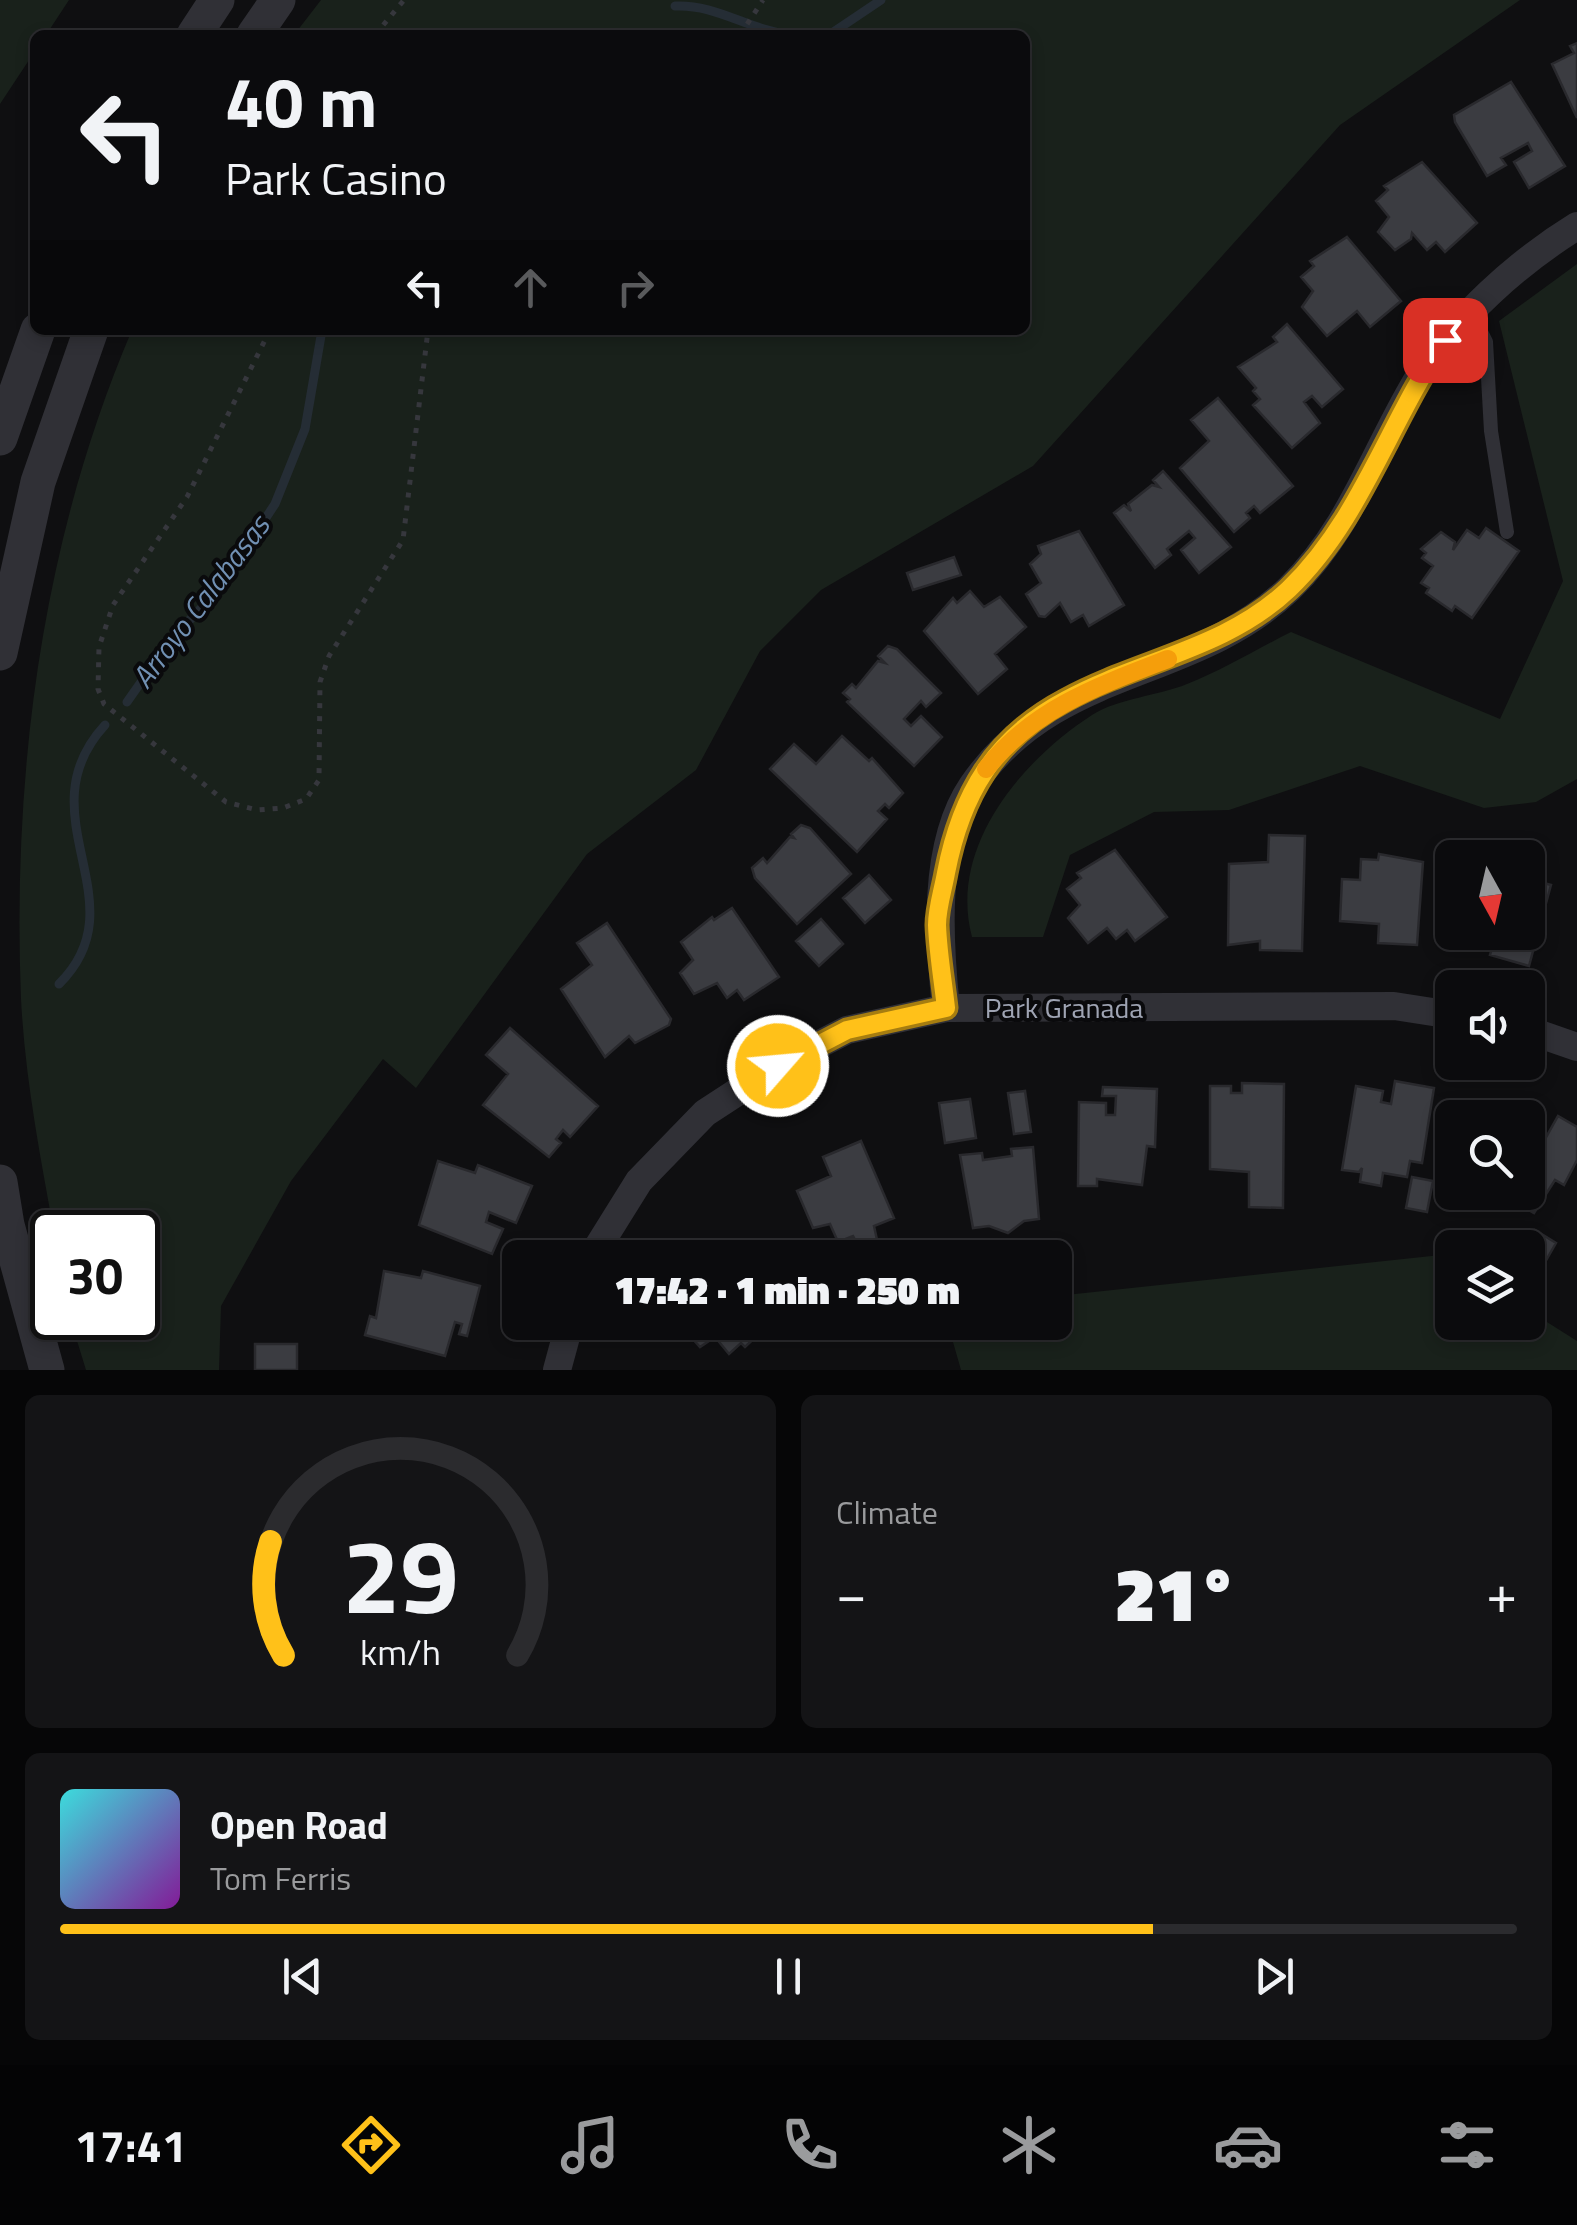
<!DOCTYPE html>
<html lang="en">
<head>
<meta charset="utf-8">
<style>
  :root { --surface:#0b0b0d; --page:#141416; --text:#f1f3f6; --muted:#9a9b9d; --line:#2b2b2e; --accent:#ffc119 }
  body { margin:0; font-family:"Titillium Web",sans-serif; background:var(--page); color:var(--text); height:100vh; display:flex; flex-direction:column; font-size:38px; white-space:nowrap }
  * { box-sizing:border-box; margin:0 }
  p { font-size:32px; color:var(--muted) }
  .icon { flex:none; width:55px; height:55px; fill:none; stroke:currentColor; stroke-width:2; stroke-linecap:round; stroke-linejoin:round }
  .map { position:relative; height:1370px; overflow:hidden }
  .details { display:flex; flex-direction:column; gap:25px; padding:25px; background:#060607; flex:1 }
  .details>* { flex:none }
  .guide { position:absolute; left:30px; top:30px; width:1000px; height:305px; border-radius:15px; box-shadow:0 5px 15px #0003,0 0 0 2px var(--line); background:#0b0b0d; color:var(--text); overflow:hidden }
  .needle { width:65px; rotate:172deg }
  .fabs { position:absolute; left:1435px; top:840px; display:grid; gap:20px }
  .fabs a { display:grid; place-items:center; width:110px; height:110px; border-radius:15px; background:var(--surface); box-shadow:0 5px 15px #0003,0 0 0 2px var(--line); font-size:50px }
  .speed { position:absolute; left:30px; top:1210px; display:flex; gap:20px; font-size:50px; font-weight:700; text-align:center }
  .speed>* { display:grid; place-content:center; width:130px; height:130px; border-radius:50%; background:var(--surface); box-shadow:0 5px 15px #0003,0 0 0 2px var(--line); line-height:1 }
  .speed .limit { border:5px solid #111; border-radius:15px; background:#fff; color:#111 }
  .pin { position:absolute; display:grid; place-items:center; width:85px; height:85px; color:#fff; margin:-42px; border-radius:20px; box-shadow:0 5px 15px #0006 }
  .me { position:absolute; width:110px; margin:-55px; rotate:63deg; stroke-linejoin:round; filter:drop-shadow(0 0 8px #0008) }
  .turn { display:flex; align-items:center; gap:35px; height:210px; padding:0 30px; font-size:45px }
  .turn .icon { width:130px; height:130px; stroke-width:2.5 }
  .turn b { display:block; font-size:70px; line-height:85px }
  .lanes { display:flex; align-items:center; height:95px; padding:0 30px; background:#0003; justify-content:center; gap:50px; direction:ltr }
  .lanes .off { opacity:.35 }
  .big { font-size:75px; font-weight:800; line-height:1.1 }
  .details .widget { flex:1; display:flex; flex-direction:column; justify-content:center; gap:15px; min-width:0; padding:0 35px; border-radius:15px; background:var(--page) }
  .details .dial { align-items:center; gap:0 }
  .dial svg { height:260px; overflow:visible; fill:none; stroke:var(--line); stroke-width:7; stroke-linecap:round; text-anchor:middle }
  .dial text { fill:var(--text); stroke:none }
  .song { display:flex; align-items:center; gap:30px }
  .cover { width:120px; height:120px; border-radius:15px; background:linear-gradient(135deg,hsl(180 70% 55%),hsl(290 70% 35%)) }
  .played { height:10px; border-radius:5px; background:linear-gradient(90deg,var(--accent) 75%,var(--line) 75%) }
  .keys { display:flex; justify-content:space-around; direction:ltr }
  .heat { display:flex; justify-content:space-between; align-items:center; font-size:55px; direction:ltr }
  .details .tiles { flex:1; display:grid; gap:25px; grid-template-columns:1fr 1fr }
  .widget:last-child { grid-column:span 2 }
  .trip { position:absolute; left:502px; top:1240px; width:570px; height:100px; border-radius:15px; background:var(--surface); box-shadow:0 5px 15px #0003,0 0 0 2px var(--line); font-weight:800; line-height:100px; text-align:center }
  .menu { display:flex; height:160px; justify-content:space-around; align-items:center; background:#040405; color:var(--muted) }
  .menu .icon { width:70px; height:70px }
  .menu .selected { color:var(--accent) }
  .menu b { font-size:45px; color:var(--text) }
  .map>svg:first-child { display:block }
  .green { fill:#19211b }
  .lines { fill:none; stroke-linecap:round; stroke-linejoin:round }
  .stream { stroke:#252d35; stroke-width:9 }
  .building { fill:#3b3c41; stroke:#29292d; stroke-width:2.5 }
  .path { stroke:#36373d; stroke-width:5; stroke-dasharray:5 8; stroke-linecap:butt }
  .service { stroke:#303036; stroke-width:14 }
  .minor { stroke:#303036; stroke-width:28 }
  .tertiary { stroke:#303036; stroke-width:35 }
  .route-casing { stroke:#a67d10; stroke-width:25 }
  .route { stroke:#ffc119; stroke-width:18 }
  .slow { stroke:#f59e0b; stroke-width:18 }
  .labels { text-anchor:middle; stroke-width:8; stroke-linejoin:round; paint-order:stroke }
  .street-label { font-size:28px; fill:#9fa4b3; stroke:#0a0a0c }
  .water-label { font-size:30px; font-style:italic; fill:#7190b3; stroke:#0a0a0c }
</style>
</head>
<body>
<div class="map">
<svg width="1577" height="1370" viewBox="0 0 1577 1370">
  <rect width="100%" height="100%" fill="#0f0f11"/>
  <path class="green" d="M0 0H69L46 35H35V51L0 104Z
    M321 0H1520L1340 125 1033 466 821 590 760 651 696 770 587 854 416 1088 383 1059 291 1181 221 1306 219 1370H86L70 1318H138V1232H54C40 1155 25 1078 21 999 12 772 42 540 132 330H1025V35H294Z
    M1577 264V779L1536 802 1484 808 1360 766 1229 810 1154 812 1070 855 1043 937H972C948 847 1021 761 1092 715 1119 698 1158 696 1187 684 1223 670 1257 649 1291 632L1500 719 1563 581 1499 321Z
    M1441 1255 1452 1263V1322H1528V1310L1577 1341V1370H961L951 1335 987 1323 1055 1322V1299L1066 1295Z"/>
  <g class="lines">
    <path class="stream" d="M675 6C717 4 748 30 791 35
      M829 35 881 0
      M127 702 172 638 217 592 275 504 305 429 322 330
      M59 984C142 902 22 815 105 725"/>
  </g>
  <path class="building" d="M1577 43V118L1552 64 1574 53 1570 46Z
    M1511 82 1565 166 1529 188 1514 162 1532 151 1528 143 1501 158 1506 165 1487 176 1455 122 1454 115Z
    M1422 162 1477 223 1445 252 1436 242 1427 250 1412 233 1411 239 1395 250 1378 232 1389 217 1376 201 1388 190 1384 186Z
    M1347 237 1401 301 1370 327 1357 311 1327 336 1302 307 1313 291 1301 277 1314 266 1310 261Z
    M1287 324 1343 389 1322 407 1312 396 1304 402 1320 423 1292 448 1253 405 1260 399 1253 391 1256 388 1238 367 1277 342 1273 337Z
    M1218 398 1293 486 1260 513 1254 506 1246 513 1250 518 1234 532 1180 468 1209 441 1191 420Z
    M1163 471 1231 547 1199 573 1181 550 1195 538 1189 531 1167 549 1171 555 1155 568 1114 513 1124 505 1131 511 1128 504 1152 485 1159 487 1153 480Z
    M1486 528 1519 551 1472 618 1455 606 1452 611 1426 593 1429 588 1421 583 1433 566 1422 558 1426 553 1421 549 1441 532 1455 542 1453 550 1467 530 1479 538Z
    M1079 531 1124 605 1089 626 1083 615 1071 622 1060 603 1045 617 1039 616 1026 594 1041 583 1030 564 1041 554 1038 546Z
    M954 557 961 575 913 590 907 573Z
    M970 591 984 607 1000 597 1026 627 995 654 1007 669 978 694 924 631 953 598 957 603Z
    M888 646 897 649 941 693 926 707 921 701 904 719 911 726 921 716 942 737 914 766 847 702 850 699 843 693 852 684 856 688 878 661 885 663 878 656Z
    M842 736 869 761 872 758 903 793 889 808 885 804 878 811 887 819 857 852 770 769 794 744 816 764Z
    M801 825 810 828 851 874 797 924 755 878 752 868 763 858 767 863 790 837 794 838 791 834Z
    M1269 835 1305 836 1302 951 1260 950V941L1228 945 1229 864 1268 862Z
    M1115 850 1167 917 1135 941 1127 930 1116 939 1107 928 1088 943 1068 918 1080 905 1067 889 1081 878 1077 873Z
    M1379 854 1423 862 1417 945 1378 943 1379 924 1340 921 1342 879 1360 880 1361 859 1378 860Z
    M1528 873 1529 879 1551 885 1529 966 1490 955 1494 942 1480 938 1482 932H1528Z
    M869 875 891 900 865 923 843 898Z
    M732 908 779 977 744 1000 737 990 727 998 717 983 694 994 680 973 693 960 681 942 712 917 714 920Z
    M821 919 843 944 819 966 796 941Z
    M607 923 671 1019 669 1025 635 1043 629 1036 605 1057 561 989 592 965 577 943Z
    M510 1028 598 1106 570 1137 563 1130 556 1139 561 1143 549 1157 483 1105 508 1074 486 1055Z
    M1395 1081 1434 1088 1422 1163 1410 1161 1407 1177 1383 1173 1381 1186 1360 1182 1362 1168 1359 1172 1342 1170 1356 1086 1383 1091 1381 1102 1391 1104Z
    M1242 1083 1284 1084 1283 1208 1249 1207V1172L1210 1169V1086H1231V1093H1242Z
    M1103 1087 1157 1089 1155 1147 1147 1146 1142 1185 1097 1179V1186H1078L1079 1102 1106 1103V1115H1115L1116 1096H1102Z
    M1025 1091 1031 1132 1014 1134 1008 1093Z
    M970 1099 976 1138 945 1143 939 1103Z
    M1519 1106 1544 1119 1535 1134 1545 1139 1558 1116 1577 1127V1160L1564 1185 1555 1180 1534 1213 1516 1203 1518 1198 1512 1195 1506 1207 1489 1198 1492 1192H1528V1118H1513Z
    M861 1141 894 1218 874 1226 881 1258H865L853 1236 838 1242 830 1224 813 1228 797 1191 831 1176 823 1157Z
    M1033 1147 1039 1219 1024 1221 1008 1233 989 1226 973 1228 960 1155 982 1153 983 1160 1012 1156 1011 1149Z
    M438 1161 475 1173 478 1165 532 1186 516 1223 489 1212 486 1222 503 1229 492 1254 419 1225Z
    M1412 1177 1433 1181 1427 1212 1406 1208Z
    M1535 1230 1556 1243 1536 1278 1528 1273 1525 1248Z
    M384 1271 421 1278 423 1271 480 1286 467 1336 459 1334 462 1324 455 1322 445 1356 365 1335 370 1316 376 1318Z
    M764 1322 758 1327 762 1331 745 1347 741 1343 729 1354 715 1337 700 1347 683 1328 685 1322Z
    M255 1344H297V1370H255Z"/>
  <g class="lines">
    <path class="path" d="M375 35 404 0
      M740 35 763 0
      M270 330 187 497 113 605 99 647 98 689 104 704 226 802 257 810 283 808 306 799 319 780 320 682 329 656 403 540 428 330"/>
    <path class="service" d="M1471 312 1486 342 1491 431 1507 532"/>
    <path class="minor" d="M946 1008C939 942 932 845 972 786 1056 664 1192 682 1289 589 1351 529 1375 449 1419 377 1457 317 1517 263 1577 226
      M1528 1030 1577 1047
      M591 1258 639 1181 705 1113 777 1066 847 1030 946 1008 1394 1006 1452 1015
      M557 1370 570 1322"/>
    <path class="tertiary" d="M194 35 217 0
      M254 35 278 0
      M0 438 38 330
      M0 653 38 482 91 330
      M0 1182 7 1225 47 1370"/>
  </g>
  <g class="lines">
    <g class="route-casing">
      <path id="route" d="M778 1066 847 1030 946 1008C943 981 938 953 937 925 937 908 943 890 946 873 961 795 994 738 1066 700 1139 660 1226 649 1289 589 1361 520 1389 421 1445 340"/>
    </g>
    <use href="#route" class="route"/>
    <path class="slow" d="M986 769C1033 709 1098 686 1168 659"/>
  </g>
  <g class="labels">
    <g class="street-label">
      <text x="1064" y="1018">Park Granada</text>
    </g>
    <g class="water-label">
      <text transform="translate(201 602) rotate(-53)" y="10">Arroyo Calabasas</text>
    </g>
  </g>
</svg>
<div class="fabs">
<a><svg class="needle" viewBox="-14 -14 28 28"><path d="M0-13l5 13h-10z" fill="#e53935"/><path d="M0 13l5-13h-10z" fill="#9a9b9d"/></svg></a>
<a><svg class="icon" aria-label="sound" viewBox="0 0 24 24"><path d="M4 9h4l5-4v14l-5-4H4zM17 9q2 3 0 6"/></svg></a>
<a><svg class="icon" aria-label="search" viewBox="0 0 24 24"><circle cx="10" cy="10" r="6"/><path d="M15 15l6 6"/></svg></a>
<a><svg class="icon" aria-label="layers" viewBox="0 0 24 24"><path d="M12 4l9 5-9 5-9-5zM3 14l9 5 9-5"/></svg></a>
</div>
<div class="speed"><div class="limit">30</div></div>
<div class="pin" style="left:1445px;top:340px;background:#d93025"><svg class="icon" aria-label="arrive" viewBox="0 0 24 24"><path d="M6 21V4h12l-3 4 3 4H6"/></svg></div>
<svg class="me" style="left:778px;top:1066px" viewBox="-20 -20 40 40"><circle r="17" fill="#ffc119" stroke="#fff" stroke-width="3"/><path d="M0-11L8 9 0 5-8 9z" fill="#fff"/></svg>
<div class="trip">17:42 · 1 min · 250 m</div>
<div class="guide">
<div class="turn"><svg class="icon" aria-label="left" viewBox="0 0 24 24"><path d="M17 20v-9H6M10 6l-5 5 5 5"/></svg><div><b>40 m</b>Park Casino</div></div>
<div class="lanes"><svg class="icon" aria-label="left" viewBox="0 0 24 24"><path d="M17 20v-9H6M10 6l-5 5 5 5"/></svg><svg class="icon off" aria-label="ahead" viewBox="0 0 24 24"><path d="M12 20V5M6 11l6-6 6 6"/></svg><svg class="icon off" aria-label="right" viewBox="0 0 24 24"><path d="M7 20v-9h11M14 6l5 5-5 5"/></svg></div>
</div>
</div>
<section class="details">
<div class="tiles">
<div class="widget dial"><svg viewBox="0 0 100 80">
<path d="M14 69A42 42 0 1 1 86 69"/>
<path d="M14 69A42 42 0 0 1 10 34" stroke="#ffc119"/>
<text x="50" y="56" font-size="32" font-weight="700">29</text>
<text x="50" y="72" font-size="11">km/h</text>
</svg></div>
<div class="widget"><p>Climate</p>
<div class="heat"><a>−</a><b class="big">21°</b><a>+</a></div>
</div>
<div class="widget">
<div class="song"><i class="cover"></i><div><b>Open Road</b><p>Tom Ferris</p></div></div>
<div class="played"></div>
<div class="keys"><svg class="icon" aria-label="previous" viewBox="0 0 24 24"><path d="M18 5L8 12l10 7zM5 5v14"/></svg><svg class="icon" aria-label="pause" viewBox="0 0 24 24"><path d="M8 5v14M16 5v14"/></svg><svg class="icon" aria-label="next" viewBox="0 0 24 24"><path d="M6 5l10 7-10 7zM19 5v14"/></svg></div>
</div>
</div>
</section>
<nav class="menu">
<b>17:41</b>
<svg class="icon selected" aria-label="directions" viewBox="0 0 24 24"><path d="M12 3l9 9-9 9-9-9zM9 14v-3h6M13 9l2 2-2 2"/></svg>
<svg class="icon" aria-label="music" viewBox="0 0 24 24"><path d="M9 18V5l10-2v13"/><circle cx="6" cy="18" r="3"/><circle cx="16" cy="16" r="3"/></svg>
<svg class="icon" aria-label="phone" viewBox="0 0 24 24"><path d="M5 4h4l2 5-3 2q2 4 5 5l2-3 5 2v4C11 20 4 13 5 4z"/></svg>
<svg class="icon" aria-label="climate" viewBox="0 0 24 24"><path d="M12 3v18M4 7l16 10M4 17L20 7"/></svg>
<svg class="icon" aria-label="car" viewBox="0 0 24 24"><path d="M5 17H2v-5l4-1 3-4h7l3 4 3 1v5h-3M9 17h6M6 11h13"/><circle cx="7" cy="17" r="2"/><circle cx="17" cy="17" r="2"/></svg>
<svg class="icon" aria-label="filters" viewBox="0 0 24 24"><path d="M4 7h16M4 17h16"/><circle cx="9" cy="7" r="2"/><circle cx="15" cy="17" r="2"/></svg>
</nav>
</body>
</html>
